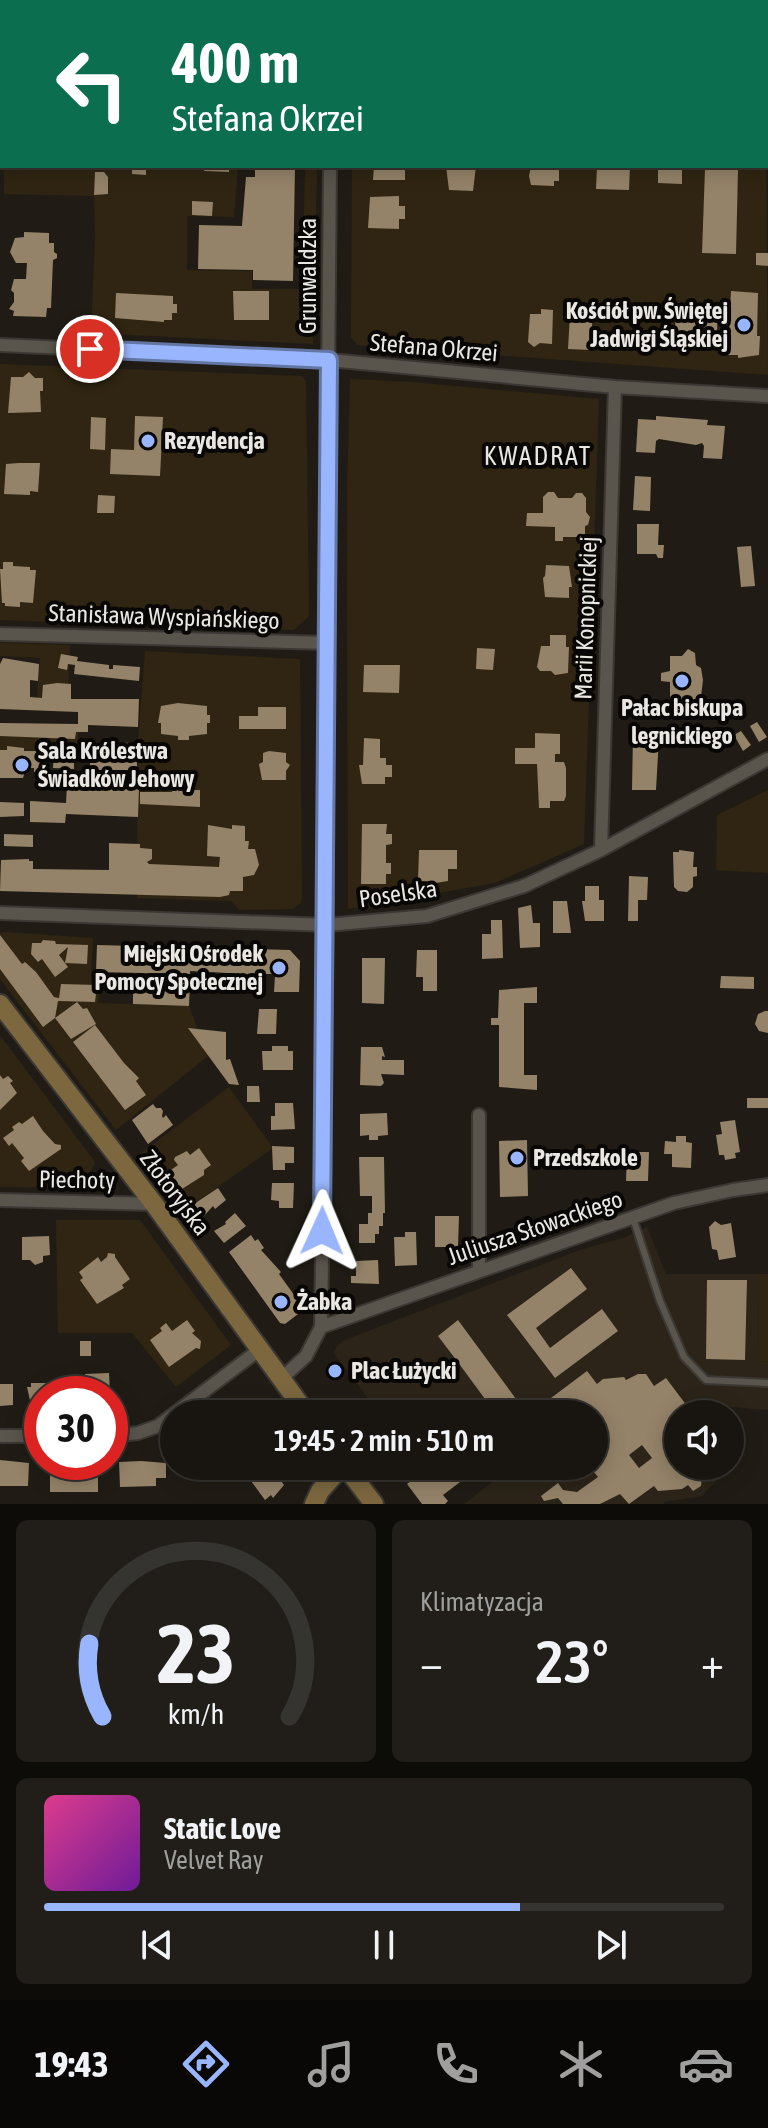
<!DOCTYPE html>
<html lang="pl">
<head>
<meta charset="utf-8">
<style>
  :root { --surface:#181510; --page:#211e19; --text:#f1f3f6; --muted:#9f9f9f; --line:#363430; --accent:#99b5fd }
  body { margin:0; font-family:"Asap Condensed",sans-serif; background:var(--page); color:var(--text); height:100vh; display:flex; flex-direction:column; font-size:30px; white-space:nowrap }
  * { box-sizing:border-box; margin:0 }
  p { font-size:26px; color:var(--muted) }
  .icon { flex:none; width:44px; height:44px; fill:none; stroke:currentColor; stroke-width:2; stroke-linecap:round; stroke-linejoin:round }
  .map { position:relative; height:1504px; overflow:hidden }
  .drawer { display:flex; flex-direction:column; gap:16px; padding:16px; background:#0d0c09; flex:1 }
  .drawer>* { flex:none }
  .banner { position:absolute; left:0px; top:0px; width:768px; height:168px; box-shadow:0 4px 20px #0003,0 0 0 2px var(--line); background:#0b6e4f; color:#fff; overflow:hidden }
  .fabs { position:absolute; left:664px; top:1400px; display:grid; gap:16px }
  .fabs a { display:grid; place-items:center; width:80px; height:80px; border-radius:50%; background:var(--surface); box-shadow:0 4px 20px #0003,0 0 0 2px var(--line); font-size:40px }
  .speed { position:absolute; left:24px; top:1376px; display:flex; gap:16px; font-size:40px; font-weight:700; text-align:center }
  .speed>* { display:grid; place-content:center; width:104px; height:104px; border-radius:50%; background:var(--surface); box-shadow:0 4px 20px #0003,0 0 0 2px var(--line); line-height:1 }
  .speed .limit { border:12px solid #d22; background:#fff; color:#111 }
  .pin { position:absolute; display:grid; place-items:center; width:68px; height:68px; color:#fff; margin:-34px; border:4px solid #fff; border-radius:50%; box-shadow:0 2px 8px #0007 }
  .me { position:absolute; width:88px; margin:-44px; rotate:1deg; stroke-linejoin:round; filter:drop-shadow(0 0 6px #0008) }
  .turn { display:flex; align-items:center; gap:28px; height:168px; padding:0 40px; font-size:36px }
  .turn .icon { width:104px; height:104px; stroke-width:2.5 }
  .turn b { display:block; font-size:56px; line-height:68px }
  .big { font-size:60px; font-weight:600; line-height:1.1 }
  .drawer .widget { flex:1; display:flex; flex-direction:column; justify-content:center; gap:12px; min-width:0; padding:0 28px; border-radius:12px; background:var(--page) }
  .drawer .dial { align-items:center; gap:0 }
  .dial svg { height:208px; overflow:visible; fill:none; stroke:var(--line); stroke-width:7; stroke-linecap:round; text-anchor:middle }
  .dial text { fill:var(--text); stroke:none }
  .song { display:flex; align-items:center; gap:24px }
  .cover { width:96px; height:96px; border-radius:12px; background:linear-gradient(135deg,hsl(330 70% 55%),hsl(280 70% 35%)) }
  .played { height:8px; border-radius:4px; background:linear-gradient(90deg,var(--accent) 70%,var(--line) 70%) }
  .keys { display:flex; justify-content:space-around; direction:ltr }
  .heat { display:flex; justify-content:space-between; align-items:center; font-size:44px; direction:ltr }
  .drawer .tiles { flex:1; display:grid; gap:16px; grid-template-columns:1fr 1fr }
  .widget:last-child { grid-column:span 2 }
  .trip { position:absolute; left:160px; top:1400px; width:448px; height:80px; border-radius:40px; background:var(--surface); box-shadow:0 4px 20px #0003,0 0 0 2px var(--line); font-weight:600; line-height:80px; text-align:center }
  .tab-bar { display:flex; height:128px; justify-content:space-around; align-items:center; background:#0a0806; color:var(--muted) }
  .tab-bar .icon { width:56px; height:56px }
  .tab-bar .selected { color:var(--accent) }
  .tab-bar b { font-size:36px; color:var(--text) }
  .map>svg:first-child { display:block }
  .built { fill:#2c2418 }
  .green { fill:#302512 }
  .building { fill:#948369; fill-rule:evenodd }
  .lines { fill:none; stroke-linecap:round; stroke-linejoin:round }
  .lane-casing { stroke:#3b3834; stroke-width:10 }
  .street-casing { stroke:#3b3834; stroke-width:16 }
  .secondary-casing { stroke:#3b3834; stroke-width:22 }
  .lane { stroke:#59544c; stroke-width:6 }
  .street { stroke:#59544c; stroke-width:12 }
  .secondary { stroke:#7c673f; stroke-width:18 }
  .route-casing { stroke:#6376a4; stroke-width:20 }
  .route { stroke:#99b5fd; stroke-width:14 }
  .poi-dot { fill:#99b5fd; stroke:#080705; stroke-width:3 }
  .labels { text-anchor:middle; stroke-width:8; stroke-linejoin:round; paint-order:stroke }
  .street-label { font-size:24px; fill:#eae7e3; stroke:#080705 }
  .poi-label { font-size:24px; font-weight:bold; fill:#eae7e3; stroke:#080705; text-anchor:start }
  .neighbourhood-label { font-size:26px; letter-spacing:2px; fill:#eae7e3; stroke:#080705 }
</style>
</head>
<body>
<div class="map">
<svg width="768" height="1504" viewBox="0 0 768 1504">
  <rect width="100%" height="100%" fill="#201c15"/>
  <path class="built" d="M647 1227 666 1274H758L759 1361 768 1362V1410L718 1406 703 1399 710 1414H678V1466H721V1476L702 1496 664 1502V1504H464L500 1476 493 1466H594V1414H380L333 1352 342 1341 580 1250 626 1237Z"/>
  <path class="green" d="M10 0H311L10 2Z
    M352 0H768V85L766 2H351Z
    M766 150 768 375 357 345 351 337 352 166H766Z
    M4 166H238L234 217 187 216V270L252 271V289H302L305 166H317L313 344 91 333 95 239 94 196 4 194Z
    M0 364 301 376 306 381 309 616 294 630 0 620Z
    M350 379 411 382 599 399 584 844 495 883 348 909 347 495Z
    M0 643 70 645 68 699 37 698 40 658 0 656Z
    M145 651 300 659 302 899 300 904 292 909 239 910 231 901 137 898 138 741Z
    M0 723 79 725 78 746 44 745 43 751 0 750Z
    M768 790V873L716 870 717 815Z
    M4 932 93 938 91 977 99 986 98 1003 189 1006 208 1056 116 1130 0 979V934Z
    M0 1035 95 1162 82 1188 0 1187Z
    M229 1087 273 1148 181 1213 137 1156Z
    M56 1220H140L231 1345 176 1387 132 1333H58Z
    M758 1274H768V1362L759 1361Z"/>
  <path class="building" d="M125 166H146V175L132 174V169L125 168Z
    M205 166H229V172L204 171Z
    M255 166H295L293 281 253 280V270L198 269 199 225 242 226 246 177H255Z
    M374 166H405V180H373Z
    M446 166H476L473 191 449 190Z
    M531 166H559V181H554V186L531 185 529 176Z
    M597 166H630L629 190 596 189Z
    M658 166H682V184L658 183Z
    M705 169 738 170 736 254 702 253Z
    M95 172H104L108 177V194L94 195Z
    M399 196V206H405V219H399V229L368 228 370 197Z
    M192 201 213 202 212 216 192 215Z
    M24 232 49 233V243H54V252L57 254V258L53 260 51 308H47L46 317 13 316 14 311 9 309 14 302V293L11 290 14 279H26L27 263H16L10 252 15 238 24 237Z
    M756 253H768V266L756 265Z
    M233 291H269V320H234Z
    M731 291 758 293 757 336H760L759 355 738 358V355H728Z
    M116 293 173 296V304H177V313H172V320H164V322L115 318Z
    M596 302 604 303 603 320 595 319Z
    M676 302 718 303 717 333 675 332Z
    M541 309 553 310 552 344 540 343 534 347 528 342 530 314H541Z
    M579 312 593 313 590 350 568 349 570 314H579Z
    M29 372 35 378H43V391H40L41 412 8 413 11 377H23Z
    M135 416 163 417 160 476 110 474 111 449 134 450Z
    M656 416 708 420 707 425 725 426 722 459 703 458 704 446 702 443 696 445 659 439 656 441 655 453 636 452 638 419 656 420Z
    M91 417 106 418 105 450 90 449Z
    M19 463H40L38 492 30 491V495L4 494 6 464Z
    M635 476 651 477 650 511 633 510Z
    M548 492H554L558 498H572L576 493H582L586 498V512L590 517 588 525 585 526V537H563V541H555V527L526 526 527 513H543V497Z
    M98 495 115 496 114 513H97Z
    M637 524H659L658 545H664L663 558H658L656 554H637Z
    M751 546 755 586 741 587 737 547Z
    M3 562H13V566L30 567V570H36L33 603 20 602V607L5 606V603H2L0 569H3Z
    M546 565 569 566 572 587H569V598L545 597 543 578 545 576Z
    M550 635H566V647H569L568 673 555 675 551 671H540L537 667 541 646H550Z
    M477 648 495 649 493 670 476 669Z
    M688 649 695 653 696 665 701 668 703 680 701 697 696 700 694 713 670 710V682L661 681V673L670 671V656H682Z
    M61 654 78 657 77 661 109 665V669H113V665L140 667 139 681 74 674 75 665 68 664 67 670 58 668Z
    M3 658 39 664 38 681 30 680V697L42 698 43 685 57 683 71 684V699H139L138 727 88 725V732H76L75 739 0 736V723L78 724V712L0 709V664Z
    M364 665H400L399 693 363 692Z
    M178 703 207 706V715H210V723H207V734L189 736V740H178V736L161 734V723H158L161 706Z
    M258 707H286V729H239V716H258Z
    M757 722 767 737 759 742 750 726Z
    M741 731 751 745 743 751 734 735Z
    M535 733 560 734V754H555V762H564L566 768V796L564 801H550V808H539L537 764H515V748H535Z
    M633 736 659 737 656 790H632Z
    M364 738 380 739V758H386V765H392V777H385V784H362L359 765H363Z
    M90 742 137 743V770H90V756H82L84 744Z
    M7 746 24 748V751H42L44 772H34V768H26L23 778H0V750H7Z
    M269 751 286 753V762L290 765 286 771V780H262L259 764 263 762V753Z
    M54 754 74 755V769L53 768Z
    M67 784 139 788 138 817 66 814 65 823 30 822V801L66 803Z
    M172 790H200V807L140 804V792H172Z
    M0 802 24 803V816L0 817Z
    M362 824H387L386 834H392V844L386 845V863H391V874H386V884H361Z
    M208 825 232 829V825L245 826V841H249L248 849H255L259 865 254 875 243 877V891H230L229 895 220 897 0 891 1 860 29 859V861H33V869L109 870V843L140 844V848L152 849V859L147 862 149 864 219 867 220 857 207 856Z
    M4 834 33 835V847L4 846Z
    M419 850H457V869H448V881L429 884 427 881H418Z
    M679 850 694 852 693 867H697V876L693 877V887L687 892 678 891 674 887 673 852H679Z
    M629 876 648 877 647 900H638V921H628Z
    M585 886H599V900H604V921H585L582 901H585Z
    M553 901H567L571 933H553Z
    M531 905 533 923H540V947L520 948 518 908Z
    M491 920H502L503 958 482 959V934H491Z
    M0 935 22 964 25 962 36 972 54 997 59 998 61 984 97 985 95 1002 58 1001 55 1018 77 1002 83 1009 87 1008 96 1024 71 1039 55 1018 43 1027 0 969Z
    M43 940 55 941 56 944 88 945 87 964 65 963 68 947 59 955 68 967 55 977 42 959 38 962 31 954 32 943H41Z
    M97 945 211 948V945H218V948L290 950 300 961 299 992H274L275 976 272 974H252L249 979H242V974L211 972 190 971V974L96 972Z
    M417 950H437V991H423V977H416Z
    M362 958H385L384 1004 362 1003Z
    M721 976 754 977V989L720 988Z
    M165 980H190L189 1006 133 1004V992L164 993Z
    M537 987V1003H524V1075H537V1090L499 1087V1025H491V1018H498L499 990Z
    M259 1009H277L276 1034H257Z
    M765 1011H768V1033L759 1031 755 1024 758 1014Z
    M95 1025 124 1063 139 1078 136 1081 146 1095 125 1110 73 1042Z
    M188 1028 226 1032V1060L230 1059 239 1085 229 1084Z
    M272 1046H288V1051H293V1070H263L262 1051H272Z
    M361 1047H382L385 1057 382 1056V1060H404V1075L381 1074 384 1083 381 1086 360 1085Z
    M0 1075 3 1079 8 1076 13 1081 10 1083 17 1093 0 1110Z
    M247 1086H259L260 1102H247Z
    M747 1098H768V1108H747Z
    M275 1103H293L295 1129 271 1130V1116H275Z
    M153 1104 156 1108H161L163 1111 162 1116 163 1118 166 1115 173 1125 148 1144 132 1120Z
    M387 1113 388 1135 378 1136V1140H369V1135L360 1136V1114Z
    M33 1116 43 1131 55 1144 61 1145V1149L29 1171 21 1161 24 1158 12 1143 9 1146 3 1138 14 1130 12 1127 19 1122 22 1124Z
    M735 1120 740 1152 735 1153 736 1158 725 1160 724 1155H719L716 1135 722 1134 720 1122Z
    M676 1136H686V1142L692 1143 691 1168 672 1167V1154H664L665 1141 676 1142Z
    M527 1140 528 1196 500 1197 499 1141Z
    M272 1146 294 1147V1163H285V1170H273Z
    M199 1148 211 1165 204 1170V1175L182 1189 168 1172 178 1165 174 1160 175 1157 187 1151 190 1155Z
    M627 1152H649L648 1181H626Z
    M359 1157H384L385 1213H383V1226H379V1234H375V1243H359V1224H368V1213H372V1196H360Z
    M272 1183H294L293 1208H279V1201L271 1200Z
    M218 1188 226 1200 215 1209 213 1206 203 1217 194 1204Z
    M235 1213 246 1226 224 1243 214 1231 226 1224 225 1222Z
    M435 1216H459L458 1247H435Z
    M715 1221 721 1225 731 1223 736 1257 719 1260 717 1250 712 1249 710 1235 709 1227Z
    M405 1232H416L417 1265 395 1266 394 1237H405Z
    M251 1235 255 1241 258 1239 264 1248 261 1250 281 1272 279 1274 302 1306V1311L285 1324 280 1323 229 1252Z
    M49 1236 50 1255 43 1256V1262L35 1265 30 1260H22V1237Z
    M108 1253 115 1254V1257L130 1279 122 1285 124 1288 97 1304 80 1280 83 1278 79 1272 98 1257 101 1262 107 1257Z
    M378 1260 379 1284 351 1283V1276H356V1261Z
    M571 1268 587 1289 536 1328 550 1348 602 1309 618 1331 555 1378 507 1315Z
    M707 1280H747L745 1360 706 1359Z
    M187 1320 195 1331 192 1333 201 1341 200 1349 196 1348 169 1367 150 1340 162 1331 160 1328 166 1323 172 1331Z
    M458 1320 527 1414H496L460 1365 438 1336Z
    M80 1341H91V1356H80Z
    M587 1371 597 1384 603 1379 624 1377 626 1380 638 1374H646L654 1386 666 1378 693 1414H678V1466H701L696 1470 702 1477 701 1486 693 1491 688 1485 682 1489 658 1491 654 1486 629 1504 620 1494 600 1504H563L558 1498 544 1501 541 1496 558 1483 563 1490 577 1492 598 1477 589 1466H594V1414H556L547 1401ZM642 1445 652 1458 639 1468 629 1455Z
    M109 1373 110 1394H85V1374Z
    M31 1383H54V1394H42V1405H31L27 1387H31Z
    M0 1384H13V1405L0 1406Z
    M0 1460 29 1463 28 1486H0Z
    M141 1461 166 1463V1478H156V1486L120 1487 119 1462Z
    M85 1462V1466H98V1492H50V1466Z
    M240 1466H270L284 1485 273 1498 271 1495 265 1500Z
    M447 1466H481L443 1495 448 1501 445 1504H422L407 1484 413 1479 410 1476 416 1471 419 1475 425 1470 431 1478Z"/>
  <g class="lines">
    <g class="lane-casing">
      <path id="lane" d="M633 1218 660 1301 684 1357 706 1380 768 1383"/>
    </g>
    <g class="street-casing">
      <path id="street" d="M333 2V0
        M0 87H2
        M766 99H768
        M766 136H768
        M0 345 329 360 615 387 768 396
        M0 634 328 643
        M601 850 615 387
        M0 913 327 925 427 916 524 886 601 850 768 759
        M0 1200 154 1204
        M479 1270V1115
        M321 1327 674 1203 733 1190 768 1185
        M281 1379 306 1356 321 1327 327 925V495L330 166
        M0 1436H42
        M110 1436 138 1433 158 1426 259 1350"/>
    </g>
    <g class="secondary-casing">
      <path id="secondary" d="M0 1004 154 1204 307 1414
        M345 1466 374 1504
        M314 1504 320 1491 342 1466"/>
    </g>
    <use href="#lane" class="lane"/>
    <use href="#street" class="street"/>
    <use href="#secondary" class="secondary"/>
  </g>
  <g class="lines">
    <g class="route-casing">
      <path id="route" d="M90 349 329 360 322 1231"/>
    </g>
    <use href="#route" class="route"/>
  </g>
  <g class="poi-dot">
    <circle cx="744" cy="325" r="8"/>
    <circle cx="148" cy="441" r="8"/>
    <circle cx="682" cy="681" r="8"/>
    <circle cx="22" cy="765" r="8"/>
    <circle cx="279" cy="968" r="8"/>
    <circle cx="517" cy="1158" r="8"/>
    <circle cx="281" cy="1302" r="8"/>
    <circle cx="335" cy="1371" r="8"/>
  </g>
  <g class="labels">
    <g class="street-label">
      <text transform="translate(308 276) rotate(-90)" y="8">Grunwaldzka</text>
      <text transform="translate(434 348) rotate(5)" y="8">Stefana Okrzei</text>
      <text transform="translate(164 617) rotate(2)" y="8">Stanisława Wyspiańskiego</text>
      <text transform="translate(586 618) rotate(-88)" y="8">Marii Konopnickiej</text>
      <text transform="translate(398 894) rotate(-8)" y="8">Poselska</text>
      <text transform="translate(77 1180) rotate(1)" y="8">Piechoty</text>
      <text transform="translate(175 1193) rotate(53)" y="8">Złotoryjska</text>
      <text transform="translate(535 1228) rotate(-19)" y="8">Juliusza Słowackiego</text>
    </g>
    <g class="poi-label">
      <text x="728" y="319" text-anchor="end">Kościół pw. Świętej<tspan x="728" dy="28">Jadwigi Śląskiej</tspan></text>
      <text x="164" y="449">Rezydencja</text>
      <text x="682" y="716" text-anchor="middle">Pałac biskupa<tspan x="682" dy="28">legnickiego</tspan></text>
      <text x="38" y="759">Sala Królestwa<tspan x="38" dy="28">Świadków Jehowy</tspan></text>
      <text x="263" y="962" text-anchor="end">Miejski Ośrodek<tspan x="263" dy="28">Pomocy Społecznej</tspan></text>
      <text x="533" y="1166">Przedszkole</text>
      <text x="297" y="1310">Żabka</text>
      <text x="351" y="1379">Plac Łużycki</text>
    </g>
    <g class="neighbourhood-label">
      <text x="538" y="465">KWADRAT</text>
    </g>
  </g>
</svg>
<div class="fabs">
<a><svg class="icon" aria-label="sound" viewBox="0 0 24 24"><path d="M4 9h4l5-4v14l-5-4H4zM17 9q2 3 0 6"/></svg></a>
</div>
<div class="speed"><div class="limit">30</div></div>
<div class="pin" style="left:90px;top:349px;background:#d93025"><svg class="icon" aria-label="arrive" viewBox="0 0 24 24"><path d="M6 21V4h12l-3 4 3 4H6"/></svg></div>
<svg class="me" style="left:322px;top:1231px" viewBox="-20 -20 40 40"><path d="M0-17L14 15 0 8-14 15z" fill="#99b5fd" stroke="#fff" stroke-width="4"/></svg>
<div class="trip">19:45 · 2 min · 510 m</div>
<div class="banner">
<div class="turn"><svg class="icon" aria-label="left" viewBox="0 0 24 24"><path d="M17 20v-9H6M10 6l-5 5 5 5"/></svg><div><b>400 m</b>Stefana Okrzei</div></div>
</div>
</div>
<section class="drawer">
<div class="tiles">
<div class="widget dial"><svg viewBox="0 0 100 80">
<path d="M14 69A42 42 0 1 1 86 69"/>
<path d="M14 69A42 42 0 0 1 9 41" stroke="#99b5fd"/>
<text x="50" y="56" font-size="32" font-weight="700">23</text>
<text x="50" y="72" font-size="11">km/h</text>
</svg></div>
<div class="widget"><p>Klimatyzacja</p>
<div class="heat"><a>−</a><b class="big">23°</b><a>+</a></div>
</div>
<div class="widget">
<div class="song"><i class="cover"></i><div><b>Static Love</b><p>Velvet Ray</p></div></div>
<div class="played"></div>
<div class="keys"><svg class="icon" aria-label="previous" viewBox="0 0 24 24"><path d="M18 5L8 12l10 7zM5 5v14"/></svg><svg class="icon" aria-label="pause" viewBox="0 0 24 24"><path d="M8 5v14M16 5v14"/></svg><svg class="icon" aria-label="next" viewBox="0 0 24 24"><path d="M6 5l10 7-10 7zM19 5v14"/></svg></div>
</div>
</div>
</section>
<nav class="tab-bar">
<b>19:43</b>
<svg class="icon selected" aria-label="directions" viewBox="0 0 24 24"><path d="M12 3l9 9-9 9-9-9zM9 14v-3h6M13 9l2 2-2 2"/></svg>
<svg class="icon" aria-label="music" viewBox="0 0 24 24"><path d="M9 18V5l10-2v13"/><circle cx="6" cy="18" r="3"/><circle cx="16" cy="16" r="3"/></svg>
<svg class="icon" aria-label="phone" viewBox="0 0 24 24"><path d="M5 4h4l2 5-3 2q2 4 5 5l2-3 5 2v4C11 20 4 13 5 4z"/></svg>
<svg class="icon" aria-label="climate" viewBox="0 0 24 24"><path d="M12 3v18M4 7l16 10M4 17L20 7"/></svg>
<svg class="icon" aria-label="car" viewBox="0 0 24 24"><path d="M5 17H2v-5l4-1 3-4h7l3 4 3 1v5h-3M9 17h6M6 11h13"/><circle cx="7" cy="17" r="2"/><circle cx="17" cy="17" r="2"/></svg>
</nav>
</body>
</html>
